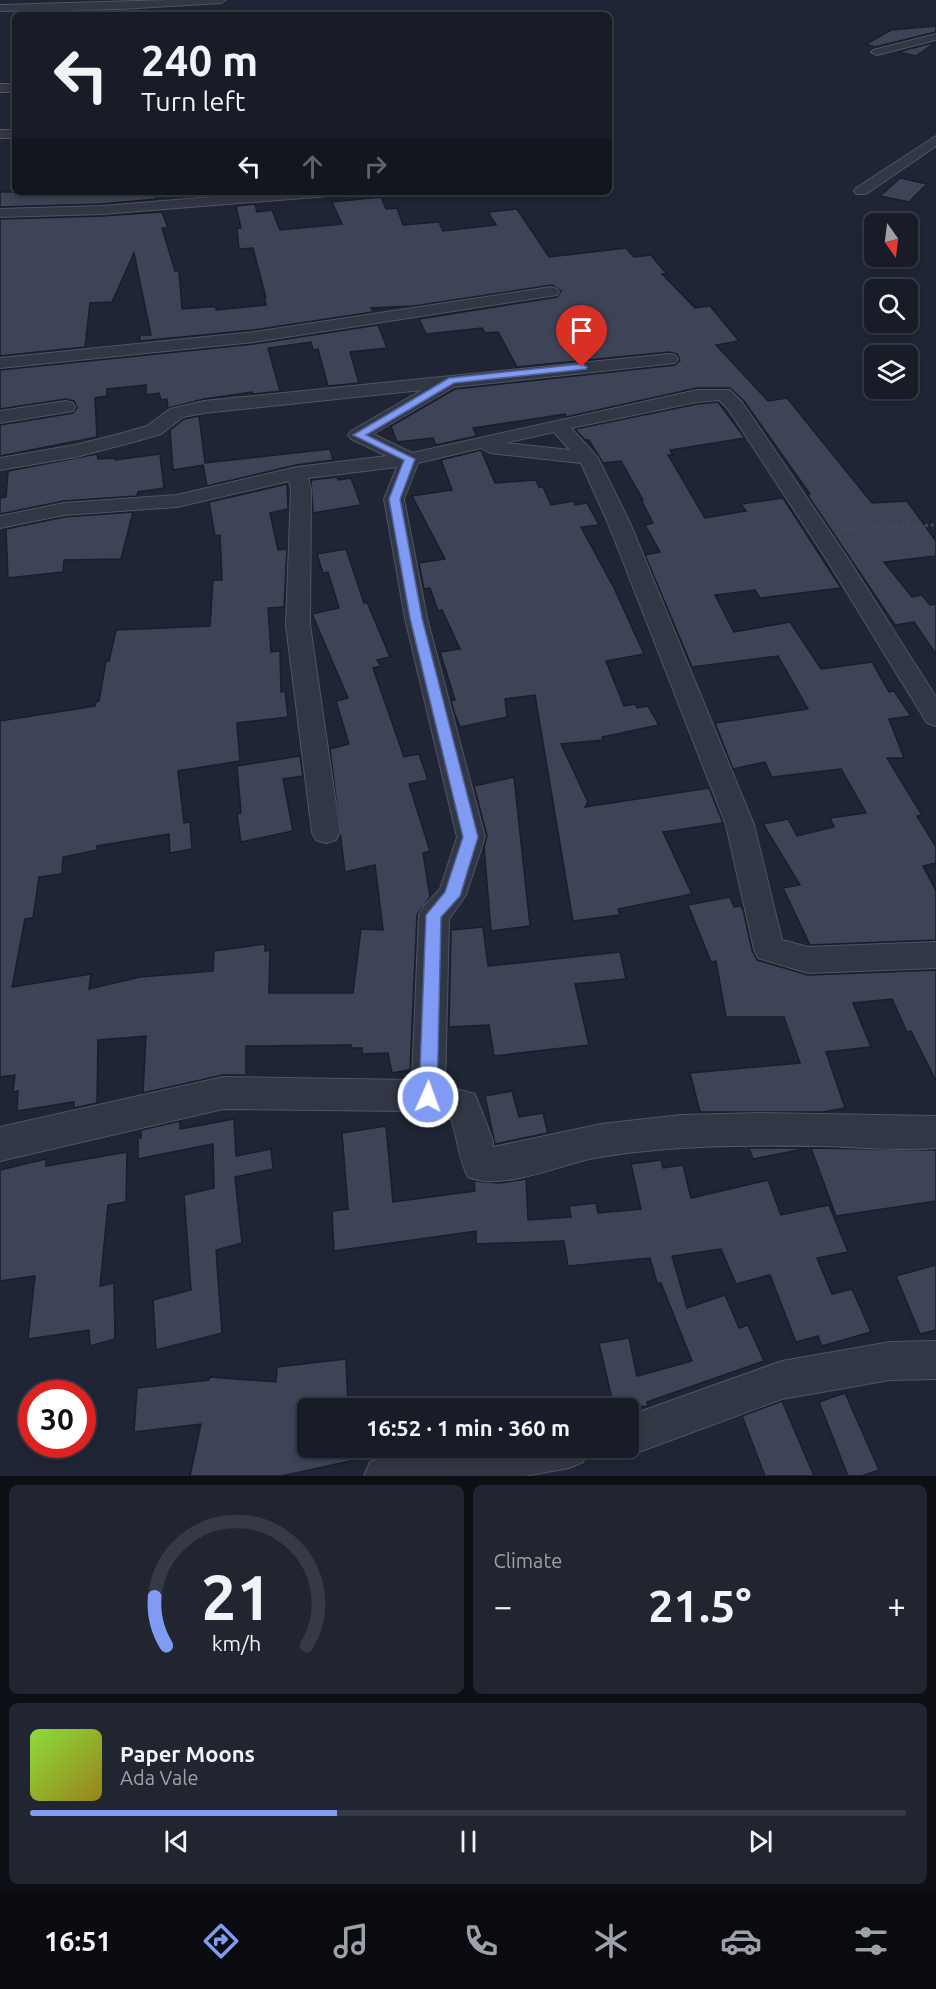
<!DOCTYPE html>
<html lang="en">
<head>
<meta charset="utf-8">
<style>
  :root { --surface:#171c27; --page:#20252f; --text:#f1f3f6; --muted:#9ea1a7; --line:#363a44; --accent:#809bf3 }
  body { margin:0; font-family:Ubuntu,sans-serif; background:var(--page); color:var(--text); height:100vh; display:flex; flex-direction:column; font-size:22px; white-space:nowrap }
  * { box-sizing:border-box; margin:0 }
  p { font-size:20px; color:var(--muted) }
  .icon { flex:none; width:33px; height:33px; fill:none; stroke:currentColor; stroke-width:2; stroke-linecap:round; stroke-linejoin:round }
  .map { position:relative; height:1476px; overflow:hidden }
  .details { display:flex; flex-direction:column; gap:9px; padding:9px; background:#0d0f15; flex:1 }
  .details>* { flex:none }
  .hud { position:absolute; left:12px; top:12px; width:600px; height:183px; border-radius:9px; box-shadow:0 3px 9px #0003,0 0 0 2px var(--line); background:#171c27; color:var(--text); overflow:hidden }
  .needle { width:39px; rotate:166deg }
  .fabs { position:absolute; left:864px; top:213px; display:grid; gap:12px }
  .fabs a { display:grid; place-items:center; width:54px; height:54px; border-radius:9px; background:var(--surface); box-shadow:0 3px 9px #0003,0 0 0 2px var(--line); font-size:30px }
  .speed { position:absolute; left:18px; top:1380px; display:flex; gap:12px; font-size:30px; font-weight:700; text-align:center }
  .speed>* { display:grid; place-content:center; width:78px; height:78px; border-radius:50%; background:var(--surface); box-shadow:0 3px 9px #0003,0 0 0 2px var(--line); line-height:1 }
  .speed .limit { border:9px solid #d22; background:#fff; color:#111 }
  .pin { position:absolute; display:grid; place-items:center; width:51px; height:51px; color:#fff; margin:-62px -26px; border-radius:50% 50% 50% 0; rotate:-45deg; box-shadow:0 0 6px #0007 }
  .pin .icon { rotate:45deg }
  .me { position:absolute; width:66px; margin:-33px; rotate:2deg; stroke-linejoin:round; filter:drop-shadow(0 0 4px #0008) }
  .turn { display:flex; align-items:center; gap:21px; height:126px; padding:0 30px; font-size:27px }
  .turn .icon { width:78px; height:78px; stroke-width:2.5 }
  .turn b { display:block; font-size:42px; line-height:51px }
  .lanes { display:flex; align-items:center; height:57px; padding:0 30px; background:#0003; justify-content:center; gap:30px; direction:ltr }
  .lanes .off { opacity:.35 }
  .big { font-size:45px; font-weight:700; line-height:1.1 }
  .details .card { flex:1; display:flex; flex-direction:column; justify-content:center; gap:9px; min-width:0; padding:0 21px; border-radius:9px; background:var(--page) }
  .details .dial { align-items:center; gap:0 }
  .dial svg { height:156px; overflow:visible; fill:none; stroke:var(--line); stroke-width:7; stroke-linecap:round; text-anchor:middle }
  .dial text { fill:var(--text); stroke:none }
  .song { display:flex; align-items:center; gap:18px }
  .cover { width:72px; height:72px; border-radius:9px; background:linear-gradient(135deg,hsl(90 70% 55%),hsl(50 70% 35%)) }
  .played { height:6px; border-radius:3px; background:linear-gradient(90deg,var(--accent) 35%,var(--line) 35%) }
  .keys { display:flex; justify-content:space-around; direction:ltr }
  .heat { display:flex; justify-content:space-between; align-items:center; font-size:33px; direction:ltr }
  .details .tiles { flex:1; display:grid; gap:9px; grid-template-columns:1fr 1fr }
  .card:last-child { grid-column:span 2 }
  .trip { position:absolute; left:297px; top:1398px; width:342px; height:60px; border-radius:9px; background:var(--surface); box-shadow:0 3px 9px #0003,0 0 0 2px var(--line); font-weight:700; line-height:60px; text-align:center }
  .tab-bar { display:flex; height:96px; justify-content:space-around; align-items:center; background:#090b10; color:var(--muted) }
  .tab-bar .icon { width:42px; height:42px }
  .tab-bar .active { color:var(--accent) }
  .tab-bar b { font-size:27px; color:var(--text) }
  .map>svg:first-child { display:block }
  .building { fill:#3d4457; stroke:#1a1e2b; stroke-width:1.5 }
  .lines { fill:none; stroke-linecap:round; stroke-linejoin:round }
  .minor-casing { stroke:#505463; stroke-width:2 }
  .path { stroke:#3e4d52; stroke-width:3; stroke-dasharray:3 3; stroke-linecap:butt }
  .minor { fill:#323745; fill-rule:evenodd }
  .route { fill:#809bf3; stroke:#53659e; stroke-width:1.5 }
</style>
</head>
<body>
<div class="map">
<svg width="936" height="1476" viewBox="0 0 936 1476">
  <rect width="100%" height="100%" fill="#1f2534"/>
  <path class="building" d="M936 26V32L875 47 866 44 891 30Z
    M936 42 916 56 898 52Z
    M900 178 927 184 909 202 880 196Z
    M0 192H154L157 199 102 204 0 207Z
    M381 197 386 209 397 208 403 225 439 222 443 231 496 225 488 212 517 209 549 257 626 248 634 257 651 255 666 273 662 274 695 308 710 306 739 341 716 345 768 401 787 398 872 503 907 501 936 541V556L884 562 912 597 922 595 930 605 936 604V654L914 622 895 625 807 494H810L744 401 730 388H697L566 417 565 414 473 428 477 436 436 445 433 438 397 442 391 426 455 389 675 365 680 360 677 354 669 352 517 367 498 332 485 333 482 328 426 334 419 319 557 297 561 291 552 285 414 306 371 308 373 312 254 330 140 341V335H151L134 253 112 302 90 303 85 347 0 356V219L102 216 162 212 168 228H162L175 271H179L182 309 209 307H216V310L266 305 264 298H266L253 248 239 249 237 228H241L236 206 255 204 257 212 272 210 280 230 342 224 332 202Z
    M378 325 387 348 350 352 359 383 328 386 318 349 313 350 311 342 268 348 280 391 253 394 252 392 204 399 168 408 167 399 161 400 159 393 146 395V385L107 389V396L95 398 97 437 0 456V425L73 413 77 408 74 401 66 399 0 409V370L254 344Z
    M718 402 745 438 670 450 673 455H668L705 518 746 511 741 504 783 498 841 588 760 598 755 590 715 595 734 632 790 622 821 669 872 662 889 692 894 691 911 716 889 719 904 758H887L922 815 917 816 936 847V863L923 866 936 891V940L810 945 783 888 800 885 763 824 788 819 797 836 834 827 830 818 866 813 841 769 772 777 765 762 733 769 715 723 808 709 778 656 692 667 645 555 660 552 645 525 653 523 641 500H643L621 461 603 463 589 440H585L575 429 697 404Z
    M199 416 205 463 330 449 333 460 296 465 207 486 203 465 173 470 170 430 184 419Z
    M481 450 495 483 536 480 539 487H543L551 505 574 501 575 505 587 503 599 525 581 527 614 588 644 654 606 661 624 706 635 704 637 708 648 706 659 725 602 737 603 740 561 744 588 802 585 807 709 788 723 823 663 832 692 894 618 909 620 915 573 921 535 695 505 699 507 717 460 727 454 712 451 700H455L440 652 460 649 442 610 438 611 430 588 424 589 419 563 445 559 412 496 452 490 441 460Z
    M97 454 98 459 115 458V460L160 454 164 488 138 492 137 496 64 501 0 514V498L6 497 8 471Z
    M337 477 338 480 351 478 361 505 313 513 311 480Z
    M287 484 288 509 270 513 278 550 287 549 284 607 268 608 271 652 280 651 281 692 285 691 288 717 237 723 240 761 178 771 184 823 190 822 192 849 170 853 169 834 97 846V850L63 857 62 874 39 877 33 918 25 919 12 987 91 974 89 989 140 977 213 971 214 951 265 944V951L270 950 269 993H353L361 929 383 930 375 865 345 872 330 749 349 744 336 701 348 698 312 614 339 608 328 572 323 573 317 554 346 549 364 603 367 602 390 657 377 660 381 666 373 668 404 757 419 754 428 780 409 784 430 851 423 853 430 897 417 915 410 1070 392 1073 388 1053 362 1054V1048H351V1045L246 1046V1075H223L143 1093 146 1036 98 1040 97 1103 74 1108V1102L17 1111 18 1091 13 1092 15 1075 0 1077V721L95 706 96 702 99 701 106 661H109L116 630 210 626 213 580H222L220 535 215 536 209 502Z
    M133 512 121 559 64 560 63 572 8 578 6 529 64 517Z
    M300 756 303 776 283 779 293 831 241 842 237 814 241 813 237 766Z
    M514 777 530 926 491 931 484 847 487 836 474 786Z
    M730 897 734 907 741 906 743 910 752 950 757 960 808 975 936 970V1081L911 1031 907 1032 892 999 853 1003 871 1047 826 1052 845 1108 823 1112H700L690 1073 800 1063 784 1017H726L716 961 711 962 688 905Z
    M483 927 488 966 620 952 626 979 575 984 589 1045 494 1056 489 1025 449 1027 451 930Z
    M512 1091 519 1117 543 1113 548 1133 495 1144 485 1096Z
    M234 1119 236 1156 271 1149 273 1169 235 1177 242 1243 216 1250 222 1333 156 1350 153 1300 191 1290 184 1195 214 1188 213 1144 138 1159V1138H141V1130L180 1121V1129Z
    M386 1126 393 1202 475 1191 474 1181 499 1183 526 1179 528 1220 571 1217 569 1206 596 1203 598 1213 641 1209 631 1164 661 1160 663 1168 683 1165 691 1198 768 1180 781 1215 829 1205 848 1252 817 1258 832 1294 852 1289 871 1332 822 1346 818 1336 796 1342 770 1275 736 1284 721 1249 672 1256 687 1308 725 1295 739 1328 748 1325 764 1361 647 1402 648 1406 614 1408 599 1343 629 1338 637 1376 692 1361 661 1283H657L650 1258 568 1266 564 1241 476 1244V1231L334 1251 332 1211 348 1209 342 1133Z
    M749 1148H808L753 1159Z
    M811 1148 936 1150V1201L836 1216Z
    M127 1152 126 1202 108 1205 100 1286 114 1283 115 1339 90 1346 89 1330 28 1339 35 1276 0 1281V1170L46 1159V1166Z
    M936 1265V1330L920 1334 896 1276Z
    M346 1359 348 1408H308V1448H372L373 1456 282 1476H190L201 1424 134 1432 137 1388 209 1380 210 1377 276 1382 277 1367Z
    M845 1393 879 1470 862 1476H848L819 1402Z
    M782 1401 814 1476H765L742 1416Z"/>
  <g class="lines">
    <g class="minor-casing">
      <path id="minor" d="M170 0H226L221 3 120 9 0 11V5Z
        M936 34V40L877 55 871 52 873 50Z
        M0 84H15V92H0Z
        M0 130H15V138H0Z
        M936 136V146L866 194H856L854 191 856 188Z
        M275 192H336L329 196 102 214 0 217V209L102 206Z
        M551 287 557 289 559 292 557 295 254 342 0 368V358L254 332Z
        M669 354 675 355 678 359 675 363 454 387 373 434 412 453 697 390H730L742 402 847 557 936 697V726L927 723 825 557 728 409 719 400 697 402 571 428 598 458 630 523 754 825 782 940 808 947 936 942V968L808 973 758 958 754 949 726 825 608 523 581 463 490 453 481 448 418 463 404 499 427 618 485 837 466 895 449 919 445 1086 475 1094 493 1141V1147L601 1124 681 1115 761 1113 936 1116V1148C898 1151 860 1147 822 1146 748 1145 674 1145 600 1157 561 1163 505 1192 468 1177 458 1157 458 1139 451 1119L407 1111 223 1109 0 1161V1127L223 1077 412 1080 419 915 424 906 440 889 457 837 405 618 384 499 397 467 308 478 311 490 310 625 340 832 336 840 326 843 316 840 312 832 286 625 291 490 289 481 177 507 64 515 0 528V516L64 503 177 495 297 467 387 456 351 439 348 435 351 431 422 390 204 413 183 417 161 434 137 441 76 457 0 470V458L75 445 123 433 147 426 170 409 204 401ZM554 432 570 450 505 443Z
        M66 401 73 403 75 407 73 411 0 423V411Z
        M936 1341V1379L890 1380 782 1399 628 1456 613 1448H628V1416L782 1361 890 1342Z
        M416 1448H589L583 1462 569 1468 525 1476H364L370 1462Z"/>
    </g>
    <path class="path" d="M841 529 936 525"/>
    <use href="#minor" class="minor"/>
  </g>
  <path class="route" d="M582 364 587 367 586 369 454 383 366 435 415 459 400 499 422 618 478 837 460 896 441 917 437 1097 434 1103 428 1105 422 1103 419 1097 426 915 445 892 463 837 410 618 389 499 404 460 353 435 449 378Z"/>
</svg>
<div class="fabs">
<a><svg class="needle" viewBox="-14 -14 28 28"><path d="M0-13l5 13h-10z" fill="#e53935"/><path d="M0 13l5-13h-10z" fill="#9ea1a7"/></svg></a>
<a><svg class="icon" aria-label="search" viewBox="0 0 24 24"><circle cx="10" cy="10" r="6"/><path d="M15 15l6 6"/></svg></a>
<a><svg class="icon" aria-label="layers" viewBox="0 0 24 24"><path d="M12 4l9 5-9 5-9-5zM3 14l9 5 9-5"/></svg></a>
</div>
<div class="speed"><div class="limit">30</div></div>
<div class="pin" style="left:582px;top:367px;background:#d93025"><svg class="icon" aria-label="arrive" viewBox="0 0 24 24"><path d="M6 21V4h12l-3 4 3 4H6"/></svg></div>
<svg class="me" style="left:428px;top:1097px" viewBox="-20 -20 40 40"><circle r="17" fill="#809bf3" stroke="#fff" stroke-width="3"/><path d="M0-11L8 9 0 5-8 9z" fill="#fff"/></svg>
<div class="trip">16:52 · 1 min · 360 m</div>
<div class="hud">
<div class="turn"><svg class="icon" aria-label="left" viewBox="0 0 24 24"><path d="M17 20v-9H6M10 6l-5 5 5 5"/></svg><div><b>240 m</b>Turn left</div></div>
<div class="lanes"><svg class="icon" aria-label="left" viewBox="0 0 24 24"><path d="M17 20v-9H6M10 6l-5 5 5 5"/></svg><svg class="icon off" aria-label="ahead" viewBox="0 0 24 24"><path d="M12 20V5M6 11l6-6 6 6"/></svg><svg class="icon off" aria-label="right" viewBox="0 0 24 24"><path d="M7 20v-9h11M14 6l5 5-5 5"/></svg></div>
</div>
</div>
<section class="details">
<div class="tiles">
<div class="card dial"><svg viewBox="0 0 100 80">
<path d="M14 69A42 42 0 1 1 86 69"/>
<path d="M14 69A42 42 0 0 1 8 44" stroke="#809bf3"/>
<text x="50" y="56" font-size="32" font-weight="700">21</text>
<text x="50" y="72" font-size="11">km/h</text>
</svg></div>
<div class="card"><p>Climate</p>
<div class="heat"><a>−</a><b class="big">21.5°</b><a>+</a></div>
</div>
<div class="card">
<div class="song"><i class="cover"></i><div><b>Paper Moons</b><p>Ada Vale</p></div></div>
<div class="played"></div>
<div class="keys"><svg class="icon" aria-label="previous" viewBox="0 0 24 24"><path d="M18 5L8 12l10 7zM5 5v14"/></svg><svg class="icon" aria-label="pause" viewBox="0 0 24 24"><path d="M8 5v14M16 5v14"/></svg><svg class="icon" aria-label="next" viewBox="0 0 24 24"><path d="M6 5l10 7-10 7zM19 5v14"/></svg></div>
</div>
</div>
</section>
<nav class="tab-bar">
<b>16:51</b>
<svg class="icon active" aria-label="directions" viewBox="0 0 24 24"><path d="M12 3l9 9-9 9-9-9zM9 14v-3h6M13 9l2 2-2 2"/></svg>
<svg class="icon" aria-label="music" viewBox="0 0 24 24"><path d="M9 18V5l10-2v13"/><circle cx="6" cy="18" r="3"/><circle cx="16" cy="16" r="3"/></svg>
<svg class="icon" aria-label="phone" viewBox="0 0 24 24"><path d="M5 4h4l2 5-3 2q2 4 5 5l2-3 5 2v4C11 20 4 13 5 4z"/></svg>
<svg class="icon" aria-label="climate" viewBox="0 0 24 24"><path d="M12 3v18M4 7l16 10M4 17L20 7"/></svg>
<svg class="icon" aria-label="car" viewBox="0 0 24 24"><path d="M5 17H2v-5l4-1 3-4h7l3 4 3 1v5h-3M9 17h6M6 11h13"/><circle cx="7" cy="17" r="2"/><circle cx="17" cy="17" r="2"/></svg>
<svg class="icon" aria-label="filters" viewBox="0 0 24 24"><path d="M4 7h16M4 17h16"/><circle cx="9" cy="7" r="2"/><circle cx="15" cy="17" r="2"/></svg>
</nav>
</body>
</html>
